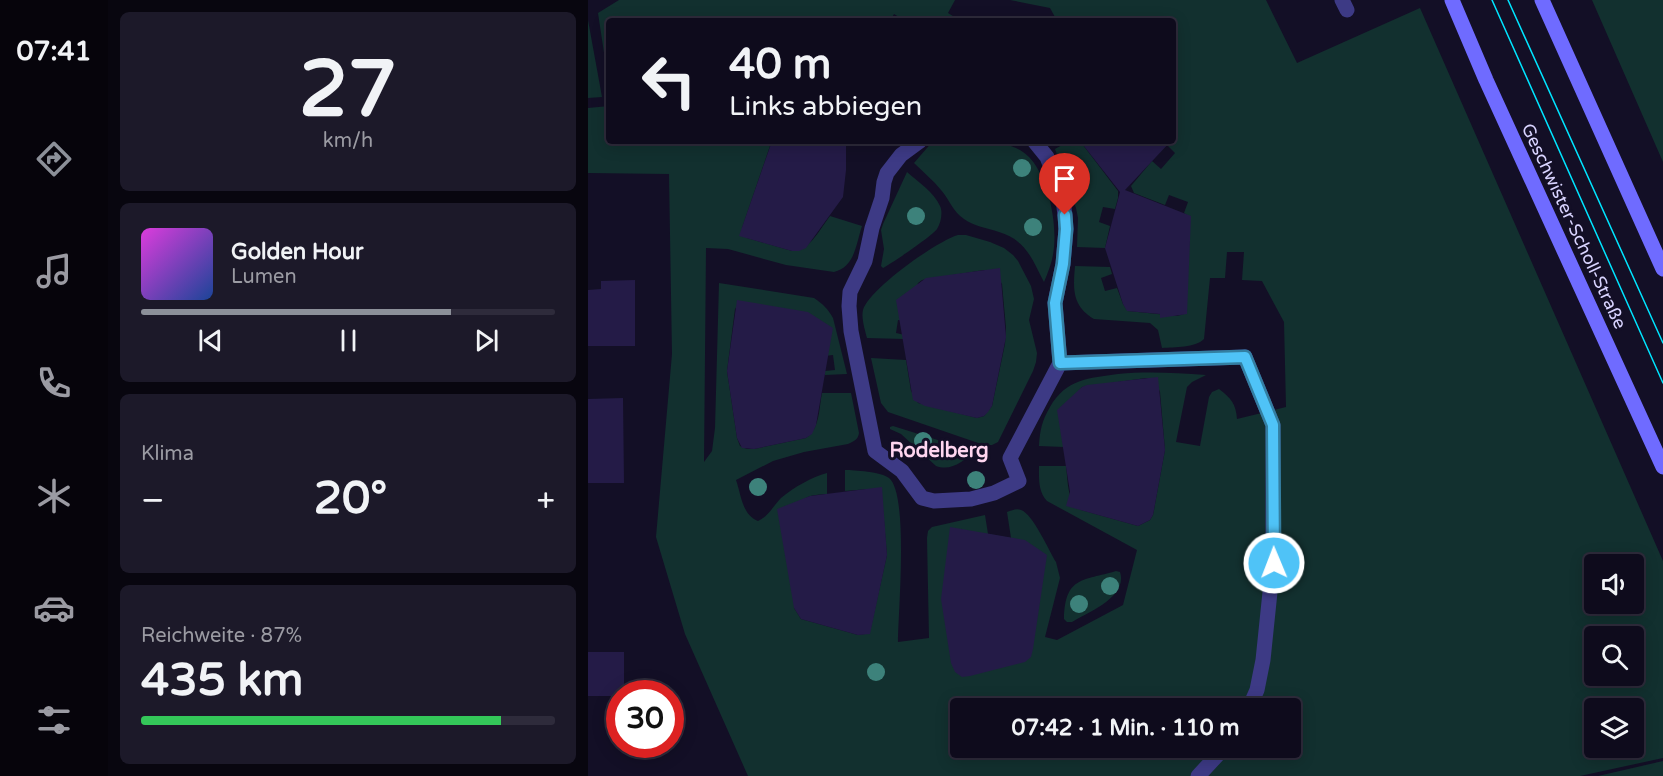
<!DOCTYPE html>
<html lang="de">
<head>
<meta charset="utf-8">
<style>
  :root { --surface:#0e0b1c; --page:#1c1929; --text:#f1f3f6; --muted:#9b9ba3; --line:#2e2b3b; --accent:#8c9099 }
  body { margin:0; font-family:"Varela Round",sans-serif; background:var(--page); color:var(--text); height:100vh; display:flex; flex-direction:column; font-size:22px; white-space:nowrap }
  * { box-sizing:border-box; margin:0 }
  p { font-size:20px; color:var(--muted) }
  .icon { flex:none; width:33px; height:33px; fill:none; stroke:currentColor; stroke-width:2; stroke-linecap:round; stroke-linejoin:round }
  .map { position:relative; flex:1; overflow:hidden }
  .side { display:flex; flex-direction:column; gap:12px; padding:12px; background:#08060f; width:480px }
  .side>* { flex:none }
  .hud { position:absolute; left:18px; top:18px; width:570px; height:126px; border-radius:6px; box-shadow:0 3px 15px #0003,0 0 0 2px var(--line); background:#0e0b1c; color:var(--text); overflow:hidden }
  .controls { position:absolute; left:996px; top:554px; display:grid; gap:12px }
  .controls a { display:grid; place-items:center; width:60px; height:60px; border-radius:6px; background:var(--surface); box-shadow:0 3px 15px #0003,0 0 0 2px var(--line); font-size:30px }
  .speed { position:absolute; left:18px; top:680px; display:flex; gap:12px; font-size:30px; font-weight:700; text-align:center }
  .speed>* { display:grid; place-content:center; width:78px; height:78px; border-radius:50%; background:var(--surface); box-shadow:0 3px 15px #0003,0 0 0 2px var(--line); line-height:1 }
  .speed .limit { border:9px solid #d22; background:#fff; color:#111 }
  .pin { position:absolute; display:grid; place-items:center; width:51px; height:51px; color:#fff; margin:-62px -26px; border-radius:50% 50% 50% 0; rotate:-45deg; box-shadow:0 0 6px #0007 }
  .pin .icon { rotate:45deg }
  .me { position:absolute; width:66px; margin:-33px; rotate:359deg; stroke-linejoin:round; filter:drop-shadow(0 0 4px #0008) }
  .turn { display:flex; align-items:center; gap:21px; height:126px; padding:0 24px; font-size:27px }
  .turn .icon { width:78px; height:78px; stroke-width:2.5 }
  .turn b { display:block; font-size:42px; line-height:51px }
  .big { font-size:45px; font-weight:800; line-height:1.1 }
  .side .tile { flex:1; display:flex; flex-direction:column; justify-content:center; gap:9px; min-width:0; padding:0 21px; border-radius:9px; background:var(--page) }
  .side .dial { align-items:center; gap:0 }
  .dial b { font-size:78px; line-height:1 }
  .song { display:flex; align-items:center; gap:18px }
  .cover { width:72px; height:72px; border-radius:9px; background:linear-gradient(135deg,hsl(300 70% 55%),hsl(220 70% 35%)) }
  .played { height:6px; border-radius:3px; background:linear-gradient(90deg,var(--accent) 75%,var(--line) 75%) }
  .keys { display:flex; justify-content:space-around; direction:ltr }
  .heat { display:flex; justify-content:space-between; align-items:center; font-size:33px; direction:ltr }
  .charge { height:9px; border-radius:4px; background:linear-gradient(90deg,#34c759 87%,var(--line) 0) }
  .trip { position:absolute; left:362px; top:698px; width:351px; height:60px; border-radius:6px; background:var(--surface); box-shadow:0 3px 15px #0003,0 0 0 2px var(--line); font-weight:800; line-height:60px; text-align:center }
  main { display:flex; flex:1; min-height:0 }
  .menu { display:flex; flex-direction:column; width:108px; justify-content:space-around; align-items:center; background:#06040b; color:var(--muted) }
  .menu .icon { width:42px; height:42px }
  .menu .on { color:var(--accent) }
  .menu b { font-size:27px; color:var(--text) }
  .map>svg:first-child { display:block }
  .green { fill:#12302f; fill-rule:evenodd }
  .building { fill:#241b47 }
  .lines { fill:none; stroke-linecap:round; stroke-linejoin:round }
  .service { stroke:#3d3a85; stroke-width:15 }
  .minor { stroke:#3d3a85; stroke-width:15 }
  .secondary { stroke:#6f6bff; stroke-width:15 }
  .tram { stroke:#00e5ff; stroke-width:1.5 }
  .tree { fill:#3d827b }
  .route-casing { stroke:#337fa1; stroke-width:15 }
  .route { stroke:#4fc3f7; stroke-width:10 }
  .labels { text-anchor:middle; stroke-width:6; stroke-linejoin:round; paint-order:stroke }
  .street-label { font-size:18px; fill:#d9d4ff; stroke:#130f26 }
  .neighbourhood-label { font-size:20px; font-weight:bold; fill:#ffd6f0; stroke:#130f26 }
</style>
</head>
<body>
<main>
<nav class="menu">
<b>07:41</b>
<svg class="icon on" aria-label="directions" viewBox="0 0 24 24"><path d="M12 3l9 9-9 9-9-9zM9 14v-3h6M13 9l2 2-2 2"/></svg>
<svg class="icon" aria-label="music" viewBox="0 0 24 24"><path d="M9 18V5l10-2v13"/><circle cx="6" cy="18" r="3"/><circle cx="16" cy="16" r="3"/></svg>
<svg class="icon" aria-label="phone" viewBox="0 0 24 24"><path d="M5 4h4l2 5-3 2q2 4 5 5l2-3 5 2v4C11 20 4 13 5 4z"/></svg>
<svg class="icon" aria-label="climate" viewBox="0 0 24 24"><path d="M12 3v18M4 7l16 10M4 17L20 7"/></svg>
<svg class="icon" aria-label="car" viewBox="0 0 24 24"><path d="M5 17H2v-5l4-1 3-4h7l3 4 3 1v5h-3M9 17h6M6 11h13"/><circle cx="7" cy="17" r="2"/><circle cx="17" cy="17" r="2"/></svg>
<svg class="icon" aria-label="filters" viewBox="0 0 24 24"><path d="M4 7h16M4 17h16"/><circle cx="9" cy="7" r="2"/><circle cx="15" cy="17" r="2"/></svg>
</nav>
<section class="side">
<div class="tile dial"><b>27</b><p>km/h</p></div>
<div class="tile">
<div class="song"><i class="cover"></i><div><b>Golden Hour</b><p>Lumen</p></div></div>
<div class="played"></div>
<div class="keys"><svg class="icon" aria-label="previous" viewBox="0 0 24 24"><path d="M18 5L8 12l10 7zM5 5v14"/></svg><svg class="icon" aria-label="pause" viewBox="0 0 24 24"><path d="M8 5v14M16 5v14"/></svg><svg class="icon" aria-label="next" viewBox="0 0 24 24"><path d="M6 5l10 7-10 7zM19 5v14"/></svg></div>
</div>
<div class="tile"><p>Klima</p>
<div class="heat"><a>−</a><b class="big">20°</b><a>+</a></div>
</div>
<div class="tile"><p>Reichweite · 87%</p><b class="big">435 km</b><div class="charge"></div></div>
</section>
<div class="map">
<svg width="1075" height="776" viewBox="0 0 1075 776">
  <rect width="100%" height="100%" fill="#130f26"/>
  <path class="green" d="M31 0H367L360 13 368 18 366 21H318L306 14 302 21H21V86L10 13Z
    M422 0H678L709 63 832 8 1075 561V758L992 776H160L97 634 68 537 84 354 81 174 0 173V108L21 106V141H186L182 146 154 228 159 238 204 251C221 252 232 229 242 216L274 226C268 244 267 267 246 272L198 265 140 249 118 248 116 462 124 451 127 428 131 283 226 298C235 304 240 309 245 318L259 374 237 375V371L247 370 245 355 236 356 150 305 147 309 139 371 149 438 152 446 159 449H166L218 438C232 429 231 408 234 393H263L271 433C270 440 266 441 260 444L216 452 185 461 148 480C153 494 154 515 170 521 181 516 185 506 193 498 206 487 224 477 239 473V494C229 495 219 494 212 503L206 608 213 619 270 635 277 634 283 627 299 555 294 498 280 489 257 491V470C266 470 294 472 301 478 321 494 310 614 310 642L341 638 339 538 340 531 344 527 397 515 400 534 423 538 419 512C424 510 429 508 433 510 445 514 461 551 468 562L472 578 457 637 469 640 535 605 549 550 459 501C450 491 451 479 451 466H478C480 481 479 503 493 510L550 526 562 520 565 515 577 450 572 392C570 385 565 379 558 378L494 387 487 396 476 447 451 446C452 429 454 421 462 407 478 379 501 378 530 374 560 371 588 373 618 375L604 382 599 387 588 442 612 446 621 397 624 392 631 389C643 398 648 404 649 419L698 407 696 322 674 281 654 280 656 252H639L637 278H622L616 339C607 348 587 347 574 348L570 330 562 323 506 319C484 306 485 289 487 266L522 267 524 274 513 278 517 291 529 288 535 304 540 311 589 316 596 314 598 310 602 229 599 215 596 213 600 202 581 195 577 205 546 193 543 186 564 161 573 169 587 153 579 145 582 141H585V21H487V16L467 17 462 8ZM1006 564H1046V603H1006ZM1006 636H1046V675H1006ZM372 708H702V747H372ZM1006 708H1046V747H1006Z
    M1004 0H1075V162Z
    M0 20 14 97 0 98Z
    M345 141C373 141 402 137 428 148 458 160 469 218 466 247 465 260 461 270 456 282 444 259 438 240 411 232 399 228 386 226 376 219 365 212 361 199 353 190 345 180 335 172 326 163Z
    M481 141H492L530 191V198L527 209 515 207 511 222 522 226 517 248 489 247 490 218 488 208 467 149Z
    M319 172C330 182 346 192 352 206 355 212 353 223 349 229 344 236 303 264 295 268L293 266 296 249 293 230 295 224Z
    M370 235H378L402 242 416 248 425 255 430 261 443 286 446 299 441 320 449 353 448 362 445 371 410 442 404 445H396L300 412 293 403 283 358 318 360 323 391 330 403 389 418 396 416 404 406 417 344 418 328 414 284C410 276 405 272 396 270L334 280 330 283 329 287 320 321 310 320 308 333 317 335 316 339 279 338C277 330 273 318 275 310 281 289 349 241 370 235Z
    M305 426 388 452C375 460 364 472 348 466L313 434 302 429V427Z
    M528 571 532 572C540 597 501 612 484 622H479L476 619C477 576 495 581 528 571Z
    M1075 761V776H1010Z"/>
  <path class="building" d="M184 141H258V170L255 197 218 248 211 251H204L151 236Z
    M492 141H583L537 190 603 216 599 314 572 318V314L539 311 535 304 517 248 532 192Z
    M412 268 418 337 404 406 400 412 396 416 389 418 337 406 325 400 308 300 338 278Z
    M47 280V346H0V290L13 289V281Z
    M149 300 220 312 245 328 228 425 224 434 218 438 166 449 154 448 149 438 139 371Z
    M570 377 577 450 565 515 562 520 550 526 478 506 482 492 469 410 494 387 499 385Z
    M35 398 36 483H0V399Z
    M294 487 299 555 282 634 270 635 213 619 206 608 189 509 222 496Z
    M362 527 437 540 459 555 445 649 443 657 437 662 382 676 374 677 367 672 363 663 353 599Z
    M0 652H36V693H32V696H0Z"/>
  <g class="lines">
    <path class="service" d="M754 0 759 10
      M332 141 313 155 299 173 296 182 294 198 284 228 277 261 262 292 261 306 263 331 287 451 314 471 334 498 346 501 383 499 406 493 431 481 422 458 472 363 467 303 475 264 478 229 477 215 475 200 459 157 446 141
      M472 363 657 357"/>
    <path class="minor" d="M657 357 685 425V563L675 660 669 690 661 708
      M610 776 637 747"/>
    <path class="secondary" d="M864 0 898 80 1075 467
      M954 0 1075 269"/>
    <path class="tram" d="M904 0 1075 383
      M920 0 1075 343"/>
  </g>
  <g class="tree">
    <circle cx="434" cy="168" r="9"/>
    <circle cx="328" cy="216" r="9"/>
    <circle cx="445" cy="227" r="9"/>
    <circle cx="335" cy="441" r="9"/>
    <circle cx="388" cy="480" r="9"/>
    <circle cx="170" cy="487" r="9"/>
    <circle cx="522" cy="586" r="9"/>
    <circle cx="491" cy="604" r="9"/>
    <circle cx="288" cy="672" r="9"/>
  </g>
  <g class="lines">
    <g class="route-casing">
      <path id="route" d="M477 215 478 229 475 264 467 303 472 363 657 357 685 425 686 563"/>
    </g>
    <use href="#route" class="route"/>
  </g>
  <g class="labels">
    <g class="street-label">
      <text transform="translate(986 226) rotate(65)" y="6">Geschwister-Scholl-Straße</text>
    </g>
    <g class="neighbourhood-label">
      <text x="351" y="457">Rodelberg</text>
    </g>
  </g>
</svg>
<div class="controls">
<a><svg class="icon" aria-label="sound" viewBox="0 0 24 24"><path d="M4 9h4l5-4v14l-5-4H4zM17 9q2 3 0 6"/></svg></a>
<a><svg class="icon" aria-label="search" viewBox="0 0 24 24"><circle cx="10" cy="10" r="6"/><path d="M15 15l6 6"/></svg></a>
<a><svg class="icon" aria-label="layers" viewBox="0 0 24 24"><path d="M12 4l9 5-9 5-9-5zM3 14l9 5 9-5"/></svg></a>
</div>
<div class="speed"><div class="limit">30</div></div>
<div class="pin" style="left:477px;top:215px;background:#d93025"><svg class="icon" aria-label="arrive" viewBox="0 0 24 24"><path d="M6 21V4h12l-3 4 3 4H6"/></svg></div>
<svg class="me" style="left:686px;top:563px" viewBox="-20 -20 40 40"><circle r="17" fill="#4fc3f7" stroke="#fff" stroke-width="3"/><path d="M0-11L8 9 0 5-8 9z" fill="#fff"/></svg>
<div class="trip">07:42 · 1 Min. · 110 m</div>
<div class="hud">
<div class="turn"><svg class="icon" aria-label="left" viewBox="0 0 24 24"><path d="M17 20v-9H6M10 6l-5 5 5 5"/></svg><div><b>40 m</b>Links abbiegen</div></div>
</div>
</div>
</main>
</body>
</html>
